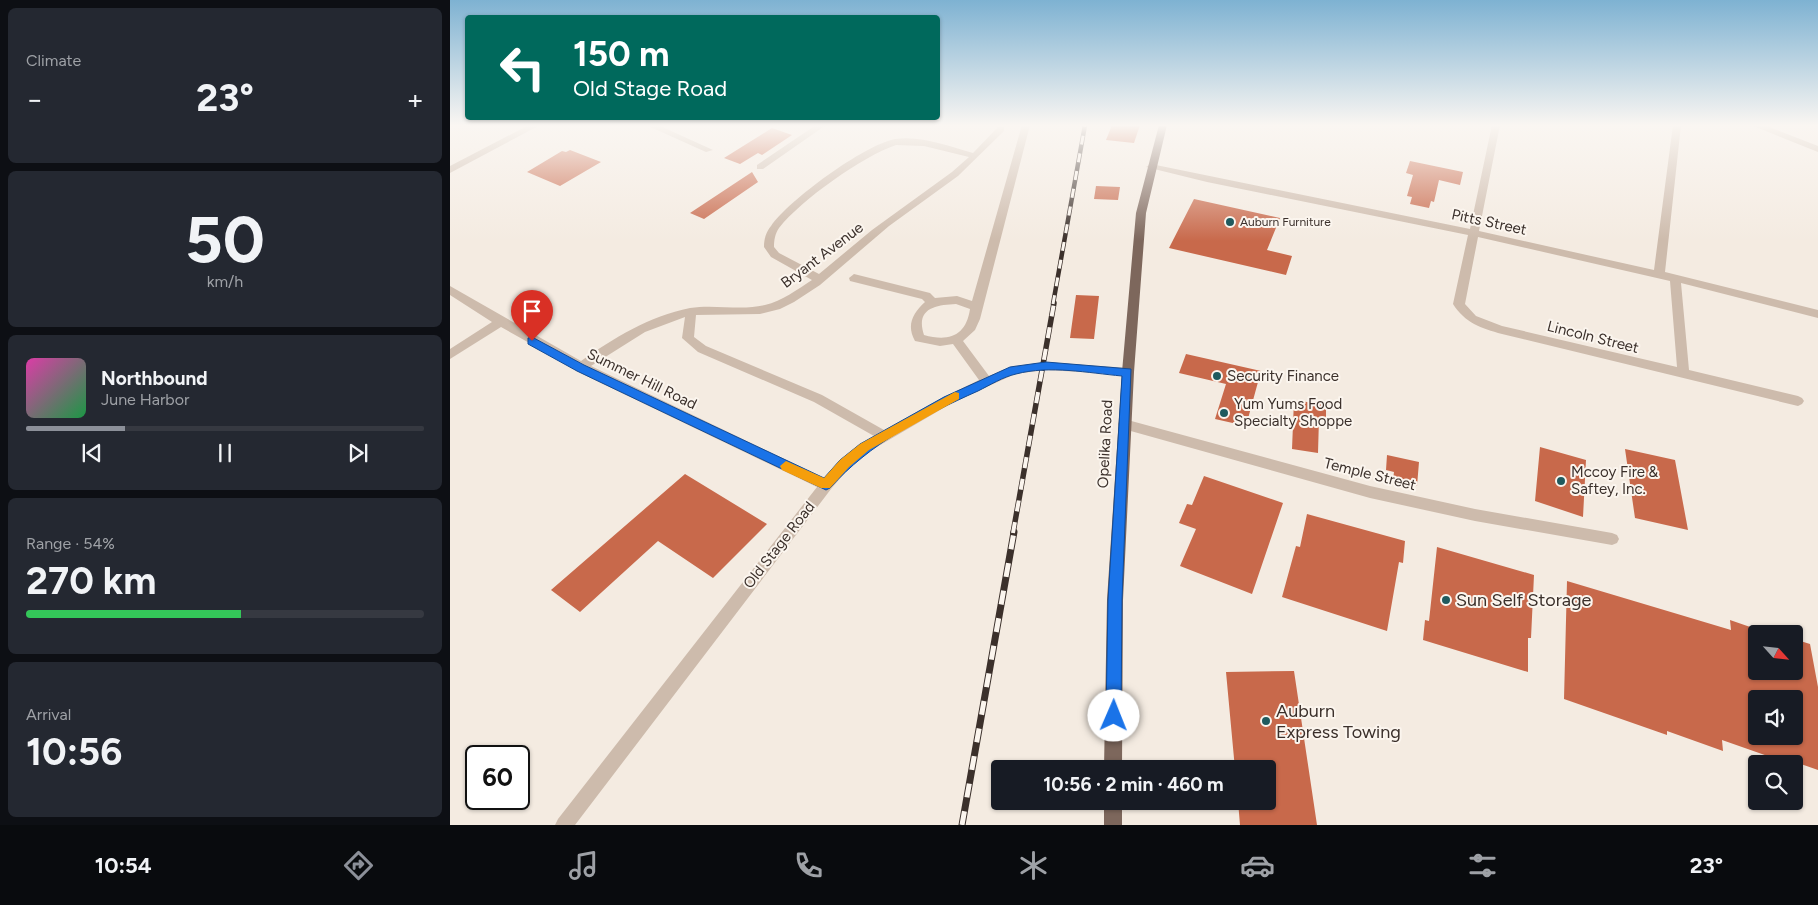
<!DOCTYPE html>
<html lang="en">
<head>
<meta charset="utf-8">
<style>
  :root { --surface:#171b24; --page:#242831; --text:#f1f3f6; --muted:#9ea1a6; --line:#363941; --accent:#8c9099 }
  body { margin:0; font-family:Figtree,sans-serif; background:var(--page); color:var(--text); height:100vh; display:flex; flex-direction:column; font-size:19px; white-space:nowrap }
  * { box-sizing:border-box; margin:0 }
  p { font-size:16px; color:var(--muted) }
  .icon { flex:none; width:28px; height:28px; fill:none; stroke:currentColor; stroke-width:2; stroke-linecap:round; stroke-linejoin:round }
  .map { position:relative; flex:1; overflow:hidden }
  .sheet { display:flex; flex-direction:column; gap:8px; padding:8px; background:#0d0f14; width:450px }
  .sheet>* { flex:none }
  .guide { position:absolute; left:15px; top:15px; width:475px; height:105px; border-radius:5px; box-shadow:0 1px 4px #0004; background:#00695c; color:#fff; overflow:hidden }
  .needle { width:32px; rotate:117deg }
  .fabs { position:absolute; left:1298px; top:625px; display:grid; gap:10px }
  .fabs a { display:grid; place-items:center; width:55px; height:55px; border-radius:5px; background:var(--surface); box-shadow:0 1px 4px #0004; font-size:25px }
  .speed { position:absolute; left:15px; top:745px; display:flex; gap:10px; font-size:25px; font-weight:700; text-align:center }
  .speed>* { display:grid; place-content:center; width:65px; height:65px; border-radius:50%; background:var(--surface); box-shadow:0 1px 4px #0004; line-height:1 }
  .speed .limit { border:2px solid #111; border-radius:8px; background:#fff; color:#111 }
  .pin { position:absolute; display:grid; place-items:center; width:42px; height:42px; color:#fff; margin:-51px -21px; border-radius:50% 50% 50% 0; rotate:-45deg; box-shadow:0 0 5px #0007 }
  .pin .icon { rotate:45deg }
  .me { position:absolute; width:55px; margin:-28px; rotate:1deg; stroke-linejoin:round; filter:drop-shadow(0 0 4px #0008) }
  .turn { display:flex; align-items:center; gap:18px; height:105px; padding:0 25px; font-size:22px }
  .turn .icon { width:65px; height:65px; stroke-width:2.5 }
  .turn b { display:block; font-size:35px; line-height:42px }
  .big { font-size:38px; font-weight:700; line-height:1.1 }
  .sheet .card { flex:1; display:flex; flex-direction:column; justify-content:center; gap:8px; min-width:0; padding:0 18px; border-radius:8px; background:var(--page) }
  .sheet .dial { align-items:center; gap:0 }
  .dial b { font-size:65px; line-height:1 }
  .song { display:flex; align-items:center; gap:15px }
  .cover { width:60px; height:60px; border-radius:8px; background:linear-gradient(135deg,hsl(320 70% 55%),hsl(140 70% 35%)) }
  .played { height:5px; border-radius:2px; background:linear-gradient(90deg,var(--accent) 25%,var(--line) 25%) }
  .keys { display:flex; justify-content:space-around; direction:ltr }
  .heat { display:flex; justify-content:space-between; align-items:center; font-size:28px; direction:ltr }
  .charge { height:8px; border-radius:4px; background:linear-gradient(90deg,#34c759 54%,var(--line) 0) }
  .trip { position:absolute; left:541px; top:760px; width:285px; height:50px; border-radius:5px; background:var(--surface); box-shadow:0 1px 4px #0004; font-weight:700; line-height:50px; text-align:center }
  .tab-bar { display:flex; height:80px; justify-content:space-around; align-items:center; background:#090b0e; color:var(--muted) }
  .tab-bar .icon { width:35px; height:35px }
  .tab-bar .on { color:var(--accent) }
  .tab-bar b { font-size:22px; color:var(--text) }
  main { display:flex; flex:1; min-height:0 }
  .map>svg:first-child { display:block }
  .building { fill:#c8694b; fill-rule:evenodd }
  .lines { fill:none; stroke-linecap:round; stroke-linejoin:round }
  .minor { fill:#cdbbac; fill-rule:evenodd }
  .major { fill:#7d675c; fill-rule:evenodd }
  .rail-far2-casing { stroke:#3b302b; stroke-width:4.5 }
  .rail-far1-casing { stroke:#3b302b; stroke-width:5.5 }
  .rail-casing { stroke:#3b302b; stroke-width:7 }
  .rail-far2 { stroke:#fbf5ee; stroke-width:3; stroke-dasharray:9; stroke-linecap:butt }
  .rail-far1 { stroke:#fbf5ee; stroke-width:4; stroke-dasharray:11; stroke-linecap:butt }
  .rail { stroke:#fbf5ee; stroke-width:5; stroke-dasharray:14; stroke-linecap:butt }
  .route { fill:#1a73e8; stroke:#114b97 }
  .slow { fill:#f59e0b }
  .poi-dot { fill:#1f5a5e; stroke:#fbf5ee; stroke-width:2 }
  .labels { text-anchor:middle; stroke-width:4; stroke-linejoin:round; paint-order:stroke }
  .far-poi-label { font-size:12px; fill:#3b302b; stroke:#fbf5ee; text-anchor:start }
  .street-label { font-size:15px; fill:#3b302b; stroke:#fbf5ee }
  .poi-label { font-size:15px; fill:#3b302b; stroke:#fbf5ee; text-anchor:start }
  .near-poi-label { font-size:18px; fill:#3b302b; stroke:#fbf5ee; text-anchor:start }
</style>
</head>
<body>
<main>
<section class="sheet">
<div class="card"><p>Climate</p>
<div class="heat"><a>−</a><b class="big">23°</b><a>+</a></div>
</div>
<div class="card dial"><b>50</b><p>km/h</p></div>
<div class="card">
<div class="song"><i class="cover"></i><div><b>Northbound</b><p>June Harbor</p></div></div>
<div class="played"></div>
<div class="keys"><svg class="icon" aria-label="previous" viewBox="0 0 24 24"><path d="M18 5L8 12l10 7zM5 5v14"/></svg><svg class="icon" aria-label="pause" viewBox="0 0 24 24"><path d="M8 5v14M16 5v14"/></svg><svg class="icon" aria-label="next" viewBox="0 0 24 24"><path d="M6 5l10 7-10 7zM19 5v14"/></svg></div>
</div>
<div class="card"><p>Range · 54%</p><b class="big">270 km</b><div class="charge"></div></div>
<div class="card"><p>Arrival</p><b class="big">10:56</b></div>
</section>
<div class="map">
<svg width="1368" height="825" viewBox="0 0 1368 825">
  <rect width="100%" height="100%" fill="#f4ebe1"/>
  <path class="building" d="M662 125H690L684 143 656 140Z
    M322 128 342 135 312 155 308 153 290 164 274 158Z
    M120 150 151 162 110 186 77 172 112 151 116 152Z
    M960 161 1013 172 1010 185 989 180 984 202 981 201 979 208 960 204 962 197 957 196 963 175 956 173Z
    M302 172 308 182 254 219 240 213Z
    M646 186 670 187 668 200 644 199Z
    M744 199 830 218 817 250 842 256 836 275 719 248Z
    M626 295 649 296 644 339 620 338Z
    M736 354 811 371 796 426 765 419 776 384 729 373Z
    M844 400 876 405V419L869 418 868 453 842 449Z
    M1090 447 1136 460 1133 517 1085 501Z
    M1175 449 1225 460 1238 530 1185 518Z
    M937 455 969 462 967 486 943 480 944 472 936 470Z
    M235 474 317 524 263 578 208 541 130 612 101 590Z
    M754 476 833 503 802 594 730 566 746 529 729 523 737 504 742 505Z
    M857 514 955 541 953 563 949 562 937 631 832 597 846 546 850 547Z
    M987 547 1084 575 1081 638H1078V672L973 640 975 620 979 621Z
    M1117 581 1281 630 1280 620 1306 629V671H1344V639L1360 644 1368 687V770L1328 756 1329 760 1272 740 1273 751 1217 731V735L1114 699ZM1306 699H1344V736H1306Z
    M844 671 867 825H790L788 801H818V769H785L776 672Z"/>
  <g class="lines">
    <path class="minor" d="M79 125H90L0 173V166Z
      M196 125H208L263 150 256 152Z
      M366 125H376L313 169H307V165Z
      M572 125H580L530 319 525 330 513 341 539 376 563 366 596 362 678 368 684 372 682 375 596 370 565 374 502 403 420 451 399 468 381 489 125 825H105L108 819 367 487 126 371 124 368 51 327 0 359V349L42 322 0 295V286L131 361C164 338 199 316 240 308 265 304 291 311 315 305 332 301 348 289 362 280L321 257 314 247C314 239 316 232 321 226 339 200 414 145 445 139 470 135 499 146 523 153L548 127H554V131L508 176 439 226 370 285 344 302 330 309 310 314 246 315 244 337 256 346 372 395 434 430 494 397 529 380 503 344 490 346 465 341C456 325 463 313 475 302L472 299 400 281 399 278 404 274 480 293 485 298 507 296 522 301ZM446 145 474 146 519 157 502 172 422 230 369 274 329 253 324 247C324 240 325 234 329 228 351 200 413 156 446 145ZM506 304 520 309C516 336 499 342 474 335 465 308 486 305 506 304ZM235 317 232 338 248 352 364 402 424 436C404 447 389 461 374 478L141 366 195 332Z
      M1042 125H1050L1029 231 1204 270 1223 125H1231L1215 272 1368 310V318L1231 283 1239 370 1348 396 1352 398 1354 401 1352 404 1348 406 1052 334C1031 328 1015 323 1003 304L1018 235 757 182 696 167 701 164 1020 229ZM1028 237 1220 281 1227 367 1052 326 1026 316 1015 304Z
      M1301 125H1314L1368 146V152Z
      M674 419 920 486 1025 509 1162 533 1167 535 1169 539 1167 543 1162 545 1025 521 920 498 670 428 668 424 670 420Z"/>
    <path class="major" d="M709 125H717L696 213 684 372 673 600 672 769H654L657 600 672 372 686 213Z
      M654 801H672V825H654Z"/>
    <g class="rail-far2-casing">
      <path id="rail-far2" d="M603 304 635 125"/>
    </g>
    <g class="rail-far1-casing">
      <path id="rail-far1" d="M563 533 604 303"/>
    </g>
    <g class="rail-casing">
      <path id="rail" d="M512 825 564 532"/>
    </g>
    <use href="#rail-far2" class="rail-far2"/>
    <use href="#rail-far1" class="rail-far1"/>
    <use href="#rail" class="rail"/>
  </g>
  <linearGradient id="sky" x2="0" y2="1"><stop stop-color="#7eb2d2"/><stop offset="0.52" stop-color="#faf6f2"/><stop offset="1" stop-color="#faf6f2" stop-opacity="0"/></linearGradient>
  <rect width="1368" height="241" fill="url(#sky)"/>
  <path class="route" d="M82 337 134 365 374 478 390 460 410 444 494 397 560 367 596 362 681 369 672 600 671 716 669 722 664 724 659 722 656 716 658 600 672 376C638 373 600 365 566 374 553 377 540 385 528 391 474 415 419 444 380 488L376 490 127 371 78 344V338Z"/>
  <path class="slow" d="M505 392 509 393V399L419 450 399 467 380 488H371L332 470 330 466 336 461 374 478 390 460 410 444Z"/>
  <g class="poi-dot">
    <circle cx="780" cy="222" r="5"/>
    <circle cx="767" cy="376" r="5"/>
    <circle cx="774" cy="413" r="5"/>
    <circle cx="1111" cy="481" r="5"/>
    <circle cx="996" cy="600" r="5"/>
    <circle cx="816" cy="721" r="5"/>
  </g>
  <g class="labels">
    <g class="far-poi-label">
      <text x="790" y="226">Auburn Furniture</text>
    </g>
    <g class="street-label">
      <text transform="translate(1039 222) rotate(12)" y="5">Pitts Street</text>
      <text transform="translate(372 255) rotate(-37)" y="5">Bryant Avenue</text>
      <text transform="translate(1143 337) rotate(14)" y="5">Lincoln Street</text>
      <text transform="translate(192 379) rotate(26)" y="5">Summer Hill Road</text>
      <text transform="translate(655 444) rotate(-87)" y="5">Opelika Road</text>
      <text transform="translate(920 474) rotate(14)" y="5">Temple Street</text>
      <text transform="translate(329 545) rotate(-52)" y="5">Old Stage Road</text>
    </g>
    <g class="poi-label">
      <text x="777" y="381">Security Finance</text>
      <text x="784" y="409">Yum Yums Food<tspan x="784" dy="17">Specialty Shoppe</tspan></text>
      <text x="1121" y="477">Mccoy Fire &amp;<tspan x="1121" dy="17">Saftey, Inc.</tspan></text>
    </g>
    <g class="near-poi-label">
      <text x="1006" y="606">Sun Self Storage</text>
      <text x="826" y="717">Auburn<tspan x="826" dy="21">Express Towing</tspan></text>
    </g>
  </g>
</svg>
<div class="fabs">
<a><svg class="needle" viewBox="-14 -14 28 28"><path d="M0-13l5 13h-10z" fill="#e53935"/><path d="M0 13l5-13h-10z" fill="#9ea1a6"/></svg></a>
<a><svg class="icon" aria-label="sound" viewBox="0 0 24 24"><path d="M4 9h4l5-4v14l-5-4H4zM17 9q2 3 0 6"/></svg></a>
<a><svg class="icon" aria-label="search" viewBox="0 0 24 24"><circle cx="10" cy="10" r="6"/><path d="M15 15l6 6"/></svg></a>
</div>
<div class="speed"><div class="limit">60</div></div>
<div class="pin" style="left:82px;top:341px;background:#d93025"><svg class="icon" aria-label="arrive" viewBox="0 0 24 24"><path d="M6 21V4h12l-3 4 3 4H6"/></svg></div>
<svg class="me" style="left:664px;top:716px" viewBox="-20 -20 40 40"><circle r="19" fill="#fff"/><path d="M0-13L10 11 0 6-10 11z" fill="#1a73e8"/></svg>
<div class="trip">10:56 · 2 min · 460 m</div>
<div class="guide">
<div class="turn"><svg class="icon" aria-label="left" viewBox="0 0 24 24"><path d="M17 20v-9H6M10 6l-5 5 5 5"/></svg><div><b>150 m</b>Old Stage Road</div></div>
</div>
</div>
</main>
<nav class="tab-bar">
<b>10:54</b>
<svg class="icon on" aria-label="directions" viewBox="0 0 24 24"><path d="M12 3l9 9-9 9-9-9zM9 14v-3h6M13 9l2 2-2 2"/></svg>
<svg class="icon" aria-label="music" viewBox="0 0 24 24"><path d="M9 18V5l10-2v13"/><circle cx="6" cy="18" r="3"/><circle cx="16" cy="16" r="3"/></svg>
<svg class="icon" aria-label="phone" viewBox="0 0 24 24"><path d="M5 4h4l2 5-3 2q2 4 5 5l2-3 5 2v4C11 20 4 13 5 4z"/></svg>
<svg class="icon" aria-label="climate" viewBox="0 0 24 24"><path d="M12 3v18M4 7l16 10M4 17L20 7"/></svg>
<svg class="icon" aria-label="car" viewBox="0 0 24 24"><path d="M5 17H2v-5l4-1 3-4h7l3 4 3 1v5h-3M9 17h6M6 11h13"/><circle cx="7" cy="17" r="2"/><circle cx="17" cy="17" r="2"/></svg>
<svg class="icon" aria-label="filters" viewBox="0 0 24 24"><path d="M4 7h16M4 17h16"/><circle cx="9" cy="7" r="2"/><circle cx="15" cy="17" r="2"/></svg>
<b>23°</b>
</nav>
</body>
</html>
